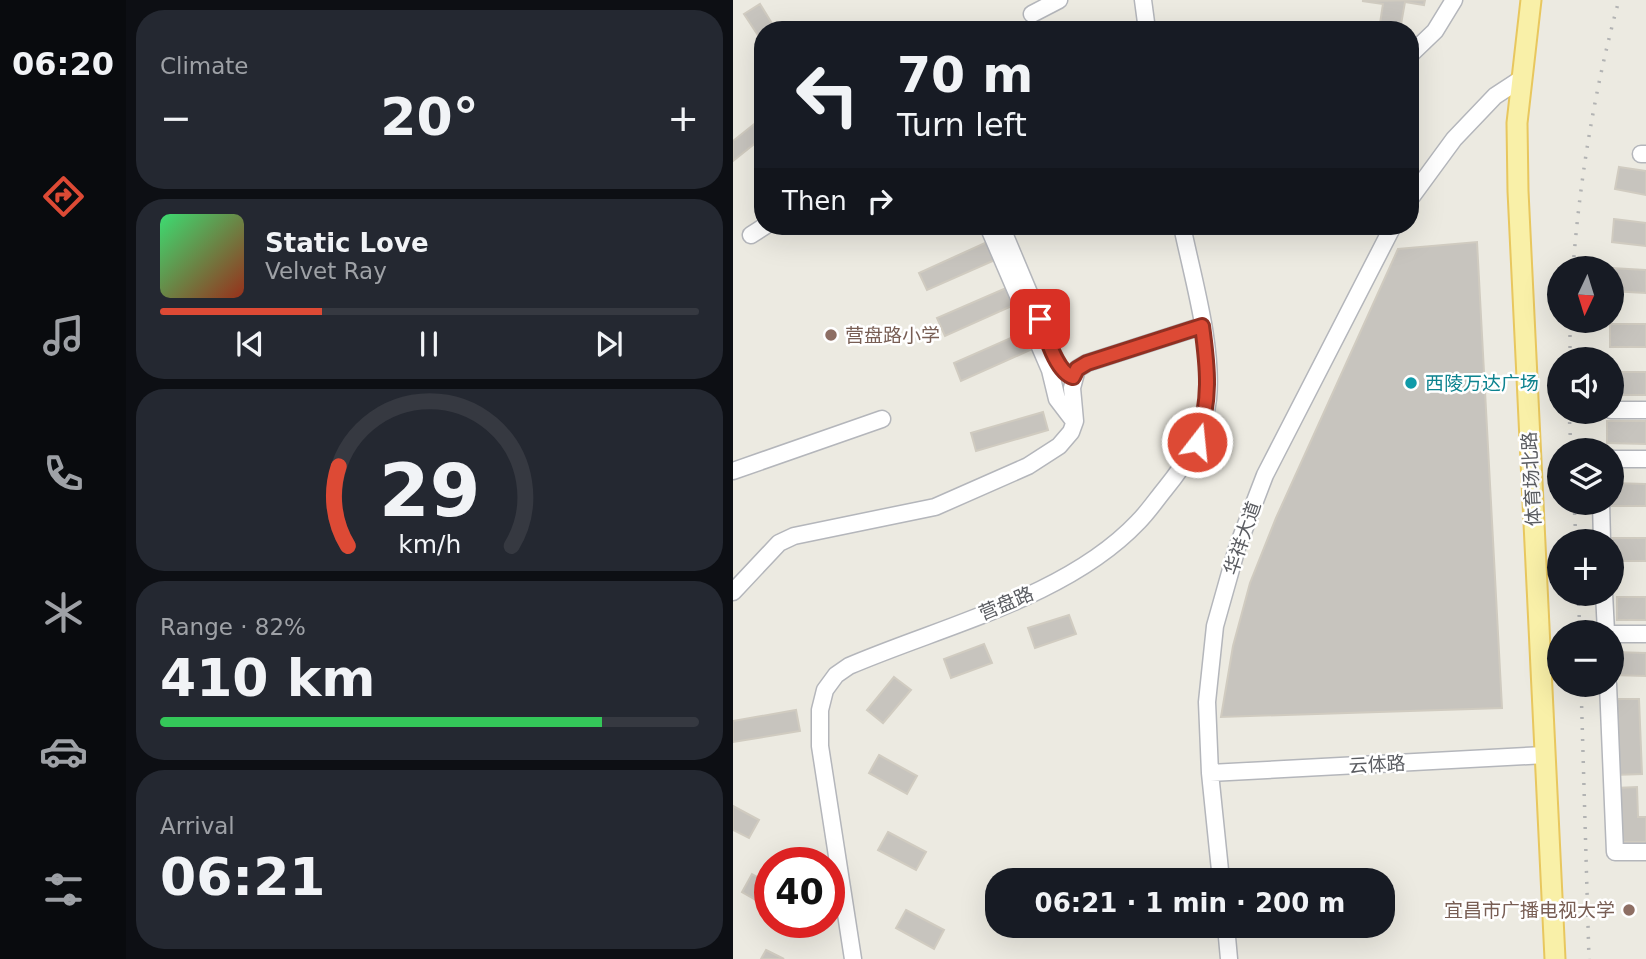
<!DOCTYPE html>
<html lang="en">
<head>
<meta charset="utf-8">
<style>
  :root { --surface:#171b24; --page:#242831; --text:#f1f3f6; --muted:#9ea1a6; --line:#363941; --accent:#dd4a35 }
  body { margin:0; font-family:"DejaVu Sans","Noto Sans SC",sans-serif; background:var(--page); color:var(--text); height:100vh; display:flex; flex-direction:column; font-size:26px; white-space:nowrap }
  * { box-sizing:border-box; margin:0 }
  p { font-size:23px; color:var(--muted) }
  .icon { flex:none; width:38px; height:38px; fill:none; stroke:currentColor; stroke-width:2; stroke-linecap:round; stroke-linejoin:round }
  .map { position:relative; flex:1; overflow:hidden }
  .details { display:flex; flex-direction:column; gap:10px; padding:10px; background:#0d0f14; width:607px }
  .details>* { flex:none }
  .guide { position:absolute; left:21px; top:21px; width:665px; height:214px; border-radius:28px; box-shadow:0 7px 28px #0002; background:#171b24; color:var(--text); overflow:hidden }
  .needle { width:46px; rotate:184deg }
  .buttons { position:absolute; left:814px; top:256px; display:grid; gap:14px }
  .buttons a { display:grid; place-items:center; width:77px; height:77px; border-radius:50%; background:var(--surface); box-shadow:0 7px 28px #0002; font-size:35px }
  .speed { position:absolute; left:21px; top:847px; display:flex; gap:14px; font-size:35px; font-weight:700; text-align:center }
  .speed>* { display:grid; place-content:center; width:91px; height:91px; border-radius:50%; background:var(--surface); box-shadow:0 7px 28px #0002; line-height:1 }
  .speed .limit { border:10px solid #d22; background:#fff; color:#111 }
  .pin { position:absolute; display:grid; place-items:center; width:60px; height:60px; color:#fff; margin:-30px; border-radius:14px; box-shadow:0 4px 10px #0006 }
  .me { position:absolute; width:77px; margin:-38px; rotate:16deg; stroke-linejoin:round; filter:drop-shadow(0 0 5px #0008) }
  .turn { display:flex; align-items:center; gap:24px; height:147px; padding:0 28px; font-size:32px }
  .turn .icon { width:91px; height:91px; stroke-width:2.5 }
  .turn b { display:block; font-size:49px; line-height:60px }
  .then { display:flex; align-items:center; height:66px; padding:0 28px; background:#0003; gap:14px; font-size:26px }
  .big { font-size:52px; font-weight:600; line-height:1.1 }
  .details .card { flex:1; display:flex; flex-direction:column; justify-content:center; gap:10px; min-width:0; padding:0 24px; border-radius:28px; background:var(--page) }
  .details .dial { align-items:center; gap:0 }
  .dial svg { height:182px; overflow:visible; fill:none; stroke:var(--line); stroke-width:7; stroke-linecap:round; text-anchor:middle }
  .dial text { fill:var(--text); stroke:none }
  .song { display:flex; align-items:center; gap:21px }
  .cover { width:84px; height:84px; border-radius:10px; background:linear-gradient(135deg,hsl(140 70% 55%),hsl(10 70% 35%)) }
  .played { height:7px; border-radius:4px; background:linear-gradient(90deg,var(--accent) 30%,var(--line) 30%) }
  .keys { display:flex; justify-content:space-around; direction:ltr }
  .heat { display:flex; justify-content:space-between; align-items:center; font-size:38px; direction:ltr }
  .charge { height:10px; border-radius:5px; background:linear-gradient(90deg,#34c759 82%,var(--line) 0) }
  .trip { position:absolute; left:252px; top:868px; width:410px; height:70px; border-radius:28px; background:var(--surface); box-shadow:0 7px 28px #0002; font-weight:600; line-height:70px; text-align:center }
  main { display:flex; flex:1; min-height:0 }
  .tab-bar { display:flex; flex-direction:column; width:126px; justify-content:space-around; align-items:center; background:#090b0e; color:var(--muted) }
  .tab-bar .icon { width:49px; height:49px }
  .tab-bar .on { color:var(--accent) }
  .tab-bar b { font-size:32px; color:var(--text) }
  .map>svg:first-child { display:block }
  .building { fill:#c7c4be; stroke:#d0cbc0; stroke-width:2 }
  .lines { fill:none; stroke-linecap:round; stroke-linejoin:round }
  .minor-casing { stroke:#b4b6bb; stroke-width:19 }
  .major-casing { stroke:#e8c75e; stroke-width:23 }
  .minor { stroke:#fff; stroke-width:16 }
  .major { stroke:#f9f0a8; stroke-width:19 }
  .rail { stroke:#b2b3b3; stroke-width:3.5; stroke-dasharray:2 9; stroke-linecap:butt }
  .route-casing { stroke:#903022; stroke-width:18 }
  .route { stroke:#dd4a35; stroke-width:12 }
  .education-dot { fill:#8d6e63; stroke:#fff; stroke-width:2.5 }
  .culture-dot { fill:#0f9aa8; stroke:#fff; stroke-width:2.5 }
  .labels { text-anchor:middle; stroke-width:5; stroke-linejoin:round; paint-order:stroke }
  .education-label { font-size:19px; fill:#785e54; stroke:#fff; text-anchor:start }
  .culture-label { font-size:19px; fill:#0d838f; stroke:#fff; text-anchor:start }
  .street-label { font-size:19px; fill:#5a5c61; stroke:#fff }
</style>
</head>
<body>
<main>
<nav class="tab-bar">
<b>06:20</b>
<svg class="icon on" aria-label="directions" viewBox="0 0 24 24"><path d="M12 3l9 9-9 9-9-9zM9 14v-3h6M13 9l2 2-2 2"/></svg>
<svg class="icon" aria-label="music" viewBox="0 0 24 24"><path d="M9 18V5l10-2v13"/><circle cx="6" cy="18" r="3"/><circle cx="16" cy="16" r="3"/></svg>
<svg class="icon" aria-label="phone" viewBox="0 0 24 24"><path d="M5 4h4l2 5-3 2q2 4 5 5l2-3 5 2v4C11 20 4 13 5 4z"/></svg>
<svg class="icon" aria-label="climate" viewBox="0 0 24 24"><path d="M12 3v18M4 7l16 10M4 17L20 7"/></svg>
<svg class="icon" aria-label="car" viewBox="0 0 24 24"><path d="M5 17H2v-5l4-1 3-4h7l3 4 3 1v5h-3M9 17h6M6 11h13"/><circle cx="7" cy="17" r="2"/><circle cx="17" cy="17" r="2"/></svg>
<svg class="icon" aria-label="filters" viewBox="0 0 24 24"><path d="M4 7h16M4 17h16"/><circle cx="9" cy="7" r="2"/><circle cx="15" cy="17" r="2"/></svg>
</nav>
<section class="details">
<div class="card"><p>Climate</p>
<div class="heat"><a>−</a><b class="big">20°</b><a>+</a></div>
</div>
<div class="card">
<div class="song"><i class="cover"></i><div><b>Static Love</b><p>Velvet Ray</p></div></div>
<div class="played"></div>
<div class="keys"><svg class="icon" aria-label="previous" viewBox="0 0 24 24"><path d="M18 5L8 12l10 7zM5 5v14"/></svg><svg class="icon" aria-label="pause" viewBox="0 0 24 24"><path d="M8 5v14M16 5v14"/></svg><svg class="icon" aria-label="next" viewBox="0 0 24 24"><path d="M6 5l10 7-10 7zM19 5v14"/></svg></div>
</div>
<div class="card dial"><svg viewBox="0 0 100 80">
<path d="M14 69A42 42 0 1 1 86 69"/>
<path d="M14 69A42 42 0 0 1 10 34" stroke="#dd4a35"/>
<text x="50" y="56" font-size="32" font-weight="700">29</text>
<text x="50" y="72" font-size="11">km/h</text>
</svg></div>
<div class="card"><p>Range · 82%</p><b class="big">410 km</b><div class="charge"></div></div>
<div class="card"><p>Arrival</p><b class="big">06:21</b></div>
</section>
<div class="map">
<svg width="913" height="959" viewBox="0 0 913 959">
  <rect width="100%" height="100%" fill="#eceae1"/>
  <path class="building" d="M692 0 691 5 672 2 667 30H646L650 4 629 1Z
    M27 4 43 30H30V43L11 14Z
    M30 117V137L0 161V141Z
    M886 167 913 171V195L882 189Z
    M881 219 913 223V246L879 242Z
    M254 242 262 260 194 290 186 273Z
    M744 242 769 708 488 717 500 646 517 583 543 518 665 249Z
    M878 268 913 270V293L878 291Z
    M273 288 281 305 212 336 204 318Z
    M877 324H913V347H877Z
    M289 333 297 350 228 381 221 363Z
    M878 372H913V395H878Z
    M310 412 315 430 243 451 238 433Z
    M874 421H913V444L874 443Z
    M878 483 913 484V506H876V502H878Z
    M879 538H913V561H878Z
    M884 597H913V620H884Z
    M336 615 343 634 302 648 295 628Z
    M251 644 259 663 218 678 211 659Z
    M880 652 913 653V676L879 675Z
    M161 677 178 690 150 723 134 710Z
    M879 699H906L909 774 881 775Z
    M63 710 67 731 0 742V721Z
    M146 755 184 776 174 794 136 773Z
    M904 787 905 817H913V842H883L882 788Z
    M0 806 26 820 16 838 0 830Z
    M155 832 193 852 183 870 145 850Z
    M19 874 37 884V908L9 892Z
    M173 910 211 930 201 949 163 928Z
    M33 950 51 959H28Z"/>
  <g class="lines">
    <g class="minor-casing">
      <path id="minor" d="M410 0 414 30
        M299 14 326 0
        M677 55 702 31 721 0
        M908 154H913
        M677 199 721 139 762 96 788 79
        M255 226 317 370 324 399 340 420
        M268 226 302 307
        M18 235 32 226
        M878 410H913
        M878 459H913
        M0 471 149 419
        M868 502 869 541
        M0 592 46 543 61 536 202 507 295 466 326 446 338 432 342 421 339 388 344 369 354 363 469 326
        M871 593 873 632
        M878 634H913
        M875 684 882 852H913
        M477 773 812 755
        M488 880 477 773 474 702 482 626 504 548 532 475 660 226
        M493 926 496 959
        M120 959 87 746V710L92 690 103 675 116 666C209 626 334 597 405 522 415 512 423 500 432 489 454 462 471 435 475 399 480 345 460 279 449 226"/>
    </g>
    <g class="major-casing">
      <path id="major" d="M798 0 784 123 785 191 822 959"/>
    </g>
    <use href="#minor" class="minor"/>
    <use href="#major" class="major"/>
    <path class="rail" d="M840 268C847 177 862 87 886 0
      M837 359V320
      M836 411 838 450
      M841 502 843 541
      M845 593 847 632
      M848 684 856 959"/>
  </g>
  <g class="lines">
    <g class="route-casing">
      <path id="route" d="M307 319C313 335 323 372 340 377L344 369 354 363 469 326C475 369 478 400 464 442"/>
    </g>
    <use href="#route" class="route"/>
  </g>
  <g class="education-dot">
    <circle cx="98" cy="335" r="7"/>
    <circle cx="896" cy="910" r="7"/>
  </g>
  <circle class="culture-dot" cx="678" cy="383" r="7"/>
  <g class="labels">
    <g class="education-label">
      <text x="112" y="342">营盘路小学</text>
      <text x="882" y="917" text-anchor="end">宜昌市广播电视大学</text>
    </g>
    <g class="culture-label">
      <text x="692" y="390">西陵万达广场</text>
    </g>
    <g class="street-label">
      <text transform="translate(798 479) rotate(-93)" y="7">体育场北路</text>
      <text transform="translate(509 538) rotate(-71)" y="7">华祥大道</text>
      <text transform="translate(273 603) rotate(-23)" y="7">营盘路</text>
      <text transform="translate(644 764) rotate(-3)" y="7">云体路</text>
    </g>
  </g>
</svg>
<div class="buttons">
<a><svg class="needle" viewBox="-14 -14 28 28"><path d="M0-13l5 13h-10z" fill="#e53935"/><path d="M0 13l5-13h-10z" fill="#9ea1a6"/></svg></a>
<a><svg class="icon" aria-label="sound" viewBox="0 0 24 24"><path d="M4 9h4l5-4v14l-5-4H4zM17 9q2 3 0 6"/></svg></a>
<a><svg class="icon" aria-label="layers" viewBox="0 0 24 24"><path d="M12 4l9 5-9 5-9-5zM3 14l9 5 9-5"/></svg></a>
<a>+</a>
<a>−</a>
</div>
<div class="speed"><div class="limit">40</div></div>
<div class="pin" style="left:307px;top:319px;background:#d93025"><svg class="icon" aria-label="arrive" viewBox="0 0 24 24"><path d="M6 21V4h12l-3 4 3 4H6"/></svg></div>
<svg class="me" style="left:464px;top:442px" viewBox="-20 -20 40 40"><circle r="17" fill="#dd4a35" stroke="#fff" stroke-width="3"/><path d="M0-11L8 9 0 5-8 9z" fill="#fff"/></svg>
<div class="trip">06:21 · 1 min · 200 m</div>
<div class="guide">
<div class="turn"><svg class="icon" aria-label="left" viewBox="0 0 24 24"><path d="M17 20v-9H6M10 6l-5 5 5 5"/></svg><div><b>70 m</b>Turn left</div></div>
<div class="then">Then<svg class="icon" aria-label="right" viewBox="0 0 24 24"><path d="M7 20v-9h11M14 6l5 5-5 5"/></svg></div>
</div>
</div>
</main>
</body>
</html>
